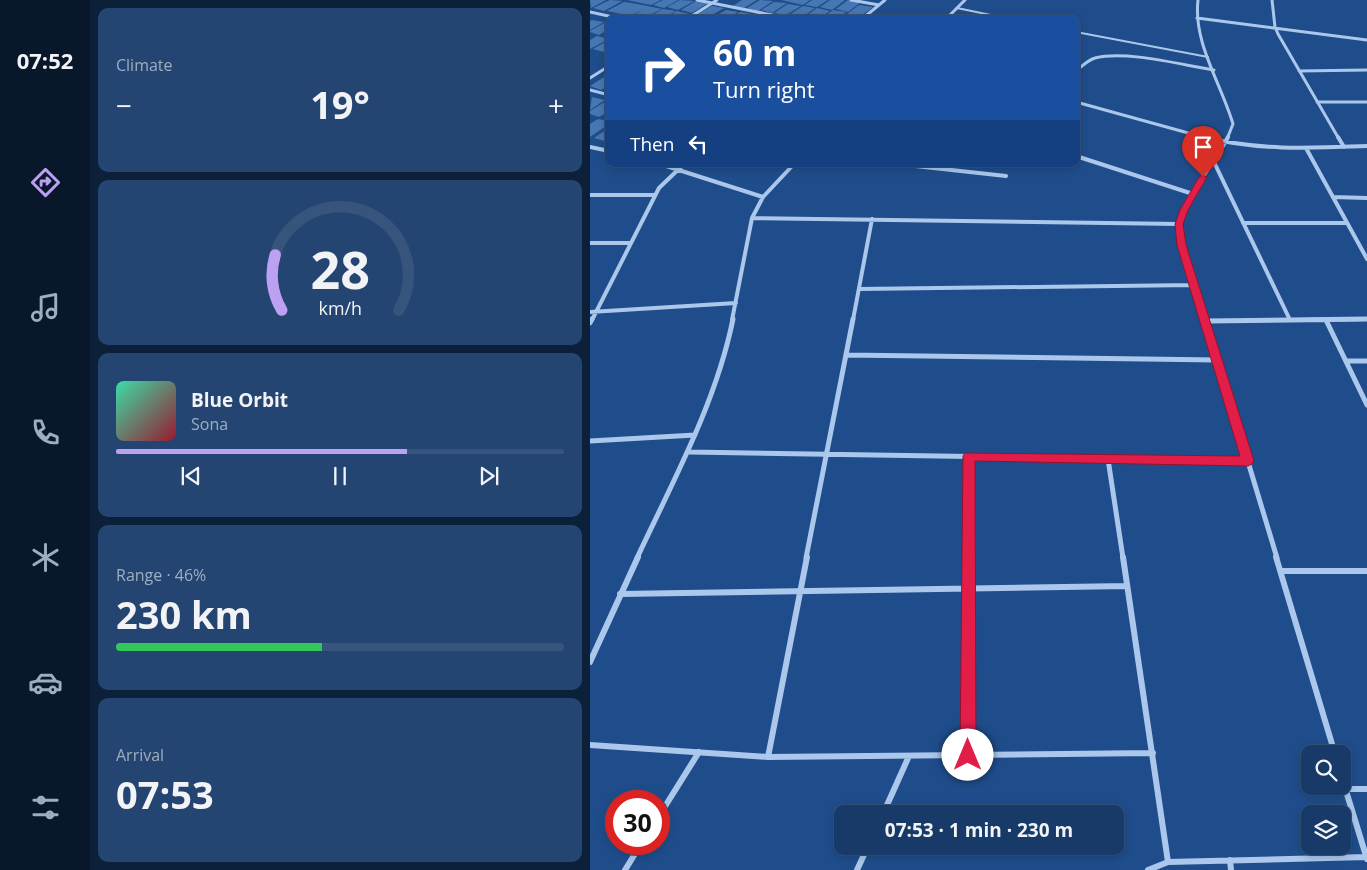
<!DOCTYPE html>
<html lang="en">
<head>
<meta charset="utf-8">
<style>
  :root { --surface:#173a68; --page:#244571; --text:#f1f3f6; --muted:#9eadc0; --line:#36547c; --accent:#bca0f2 }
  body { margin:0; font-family:"Open Sans",sans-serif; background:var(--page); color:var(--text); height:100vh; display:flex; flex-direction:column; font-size:19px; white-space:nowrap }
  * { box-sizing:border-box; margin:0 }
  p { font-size:16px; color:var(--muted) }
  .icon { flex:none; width:28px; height:28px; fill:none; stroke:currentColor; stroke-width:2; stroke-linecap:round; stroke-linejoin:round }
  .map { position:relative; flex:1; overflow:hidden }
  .details { display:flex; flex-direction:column; gap:8px; padding:8px; background:#0d2039; width:500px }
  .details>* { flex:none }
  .banner { position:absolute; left:15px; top:15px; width:475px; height:152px; border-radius:10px; box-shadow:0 2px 8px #0003,0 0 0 1px var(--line); background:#1a4fa0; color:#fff; overflow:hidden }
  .controls { position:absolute; left:711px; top:745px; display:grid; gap:10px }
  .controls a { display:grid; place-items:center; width:50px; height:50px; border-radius:10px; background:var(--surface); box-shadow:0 2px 8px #0003,0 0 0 1px var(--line); font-size:25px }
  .speed { position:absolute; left:15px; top:790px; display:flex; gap:10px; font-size:25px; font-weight:700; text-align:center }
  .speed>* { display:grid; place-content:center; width:65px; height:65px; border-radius:50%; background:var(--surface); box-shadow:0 2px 8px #0003,0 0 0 1px var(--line); line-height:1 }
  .speed .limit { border:8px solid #d22; background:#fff; color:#111 }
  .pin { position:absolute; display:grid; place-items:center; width:42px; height:42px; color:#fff; margin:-51px -21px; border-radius:50% 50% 50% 0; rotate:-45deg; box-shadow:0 0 5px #0007 }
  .pin .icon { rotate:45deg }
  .me { position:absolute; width:55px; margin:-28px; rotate:0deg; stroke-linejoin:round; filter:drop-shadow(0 0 4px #0008) }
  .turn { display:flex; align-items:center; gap:18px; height:105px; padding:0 25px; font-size:22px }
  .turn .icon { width:65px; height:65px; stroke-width:2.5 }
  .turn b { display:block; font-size:35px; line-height:42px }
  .then { display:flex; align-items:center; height:48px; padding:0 25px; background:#0003; gap:10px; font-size:19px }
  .big { font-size:38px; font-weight:700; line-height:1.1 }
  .details .card { flex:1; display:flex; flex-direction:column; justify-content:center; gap:8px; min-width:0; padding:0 18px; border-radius:10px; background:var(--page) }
  .details .dial { align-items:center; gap:0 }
  .dial svg { height:130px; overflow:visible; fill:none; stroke:var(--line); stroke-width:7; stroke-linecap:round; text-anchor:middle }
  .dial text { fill:var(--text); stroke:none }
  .song { display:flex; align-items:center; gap:15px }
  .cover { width:60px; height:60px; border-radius:8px; background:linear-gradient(135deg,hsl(160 70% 55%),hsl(350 70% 35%)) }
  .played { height:5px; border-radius:2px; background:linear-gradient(90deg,var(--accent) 65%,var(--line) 65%) }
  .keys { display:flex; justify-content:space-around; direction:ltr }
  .heat { display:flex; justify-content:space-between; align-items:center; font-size:28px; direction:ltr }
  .charge { height:8px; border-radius:4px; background:linear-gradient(90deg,#34c759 46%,var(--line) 0) }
  .trip { position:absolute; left:244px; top:805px; width:290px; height:50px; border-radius:10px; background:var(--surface); box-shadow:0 2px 8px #0003,0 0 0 1px var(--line); font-weight:700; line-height:50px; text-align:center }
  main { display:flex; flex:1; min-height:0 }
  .tabs { display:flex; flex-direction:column; width:90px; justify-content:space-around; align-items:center; background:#09172a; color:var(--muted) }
  .tabs .icon { width:35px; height:35px }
  .tabs .selected { color:var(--accent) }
  .tabs b { font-size:22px; color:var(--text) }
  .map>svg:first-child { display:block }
  .building { fill:#4777b2 }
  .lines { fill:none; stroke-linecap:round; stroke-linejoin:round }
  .service { stroke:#abc8ec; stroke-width:2 }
  .minor-far3 { stroke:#abc8ec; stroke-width:3 }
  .minor-far2 { stroke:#abc8ec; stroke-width:4 }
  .minor-far1 { stroke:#abc8ec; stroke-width:5 }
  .minor { stroke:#abc8ec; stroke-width:6 }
  .route { fill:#e11d48; stroke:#92132f }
</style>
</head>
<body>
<main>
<nav class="tabs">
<b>07:52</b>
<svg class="icon selected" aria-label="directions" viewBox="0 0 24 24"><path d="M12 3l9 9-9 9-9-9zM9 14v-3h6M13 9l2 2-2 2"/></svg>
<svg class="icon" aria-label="music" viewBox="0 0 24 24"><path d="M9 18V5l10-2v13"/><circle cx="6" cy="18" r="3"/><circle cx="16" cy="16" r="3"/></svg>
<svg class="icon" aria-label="phone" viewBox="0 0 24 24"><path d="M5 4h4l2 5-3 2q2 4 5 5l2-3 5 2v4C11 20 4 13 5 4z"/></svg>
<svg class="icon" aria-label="climate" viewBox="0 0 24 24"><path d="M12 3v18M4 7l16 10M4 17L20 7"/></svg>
<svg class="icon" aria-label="car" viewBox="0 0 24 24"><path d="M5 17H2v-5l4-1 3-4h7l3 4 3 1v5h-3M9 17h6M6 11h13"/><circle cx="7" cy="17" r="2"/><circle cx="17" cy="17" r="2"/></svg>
<svg class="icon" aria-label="filters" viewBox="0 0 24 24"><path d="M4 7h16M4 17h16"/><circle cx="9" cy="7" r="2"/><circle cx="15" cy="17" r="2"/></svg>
</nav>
<section class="details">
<div class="card"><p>Climate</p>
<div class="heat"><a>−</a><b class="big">19°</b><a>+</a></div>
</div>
<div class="card dial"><svg viewBox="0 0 100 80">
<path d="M14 69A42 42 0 1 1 86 69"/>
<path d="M14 69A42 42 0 0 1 10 35" stroke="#bca0f2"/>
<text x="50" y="56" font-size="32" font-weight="700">28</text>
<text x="50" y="72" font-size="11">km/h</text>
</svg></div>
<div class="card">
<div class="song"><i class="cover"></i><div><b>Blue Orbit</b><p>Sona</p></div></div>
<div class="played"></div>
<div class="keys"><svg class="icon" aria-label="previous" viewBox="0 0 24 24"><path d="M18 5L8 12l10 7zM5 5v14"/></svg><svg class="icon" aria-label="pause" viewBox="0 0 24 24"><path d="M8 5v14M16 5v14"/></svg><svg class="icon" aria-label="next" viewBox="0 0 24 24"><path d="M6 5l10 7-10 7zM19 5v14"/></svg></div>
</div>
<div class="card"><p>Range · 46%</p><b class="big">230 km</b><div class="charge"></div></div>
<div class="card"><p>Arrival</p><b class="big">07:53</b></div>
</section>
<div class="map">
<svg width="777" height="870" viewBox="0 0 777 870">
  <rect width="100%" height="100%" fill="#1f4d8b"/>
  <path class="building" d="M0 0H16L1 8Z
    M20 0 32 1 14 11 3 8Z
    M37 0H71L61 5Z
    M73 0H88L74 8 63 5Z
    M90 0 104 1 88 10 77 7Z
    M152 0H167L154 8 143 6Z
    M170 0 183 1 168 11 157 8Z
    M191 0H220L213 5Z
    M222 0H238L227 7 215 5Z
    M240 0H255L242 10 230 7Z
    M258 0 271 2 258 12 246 9Z
    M106 1 118 3 102 13 91 10Z
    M34 2 47 4 72 9 54 18 43 16 53 9 41 16 17 11Z
    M184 2 197 3 182 13 171 10Z
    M198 4 211 6 196 15 184 13Z
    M269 5 283 7 270 17 257 14Z
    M122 6 134 8 117 18 106 15Z
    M213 6 225 8 211 18 199 15Z
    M227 8 240 11 228 19 213 18Z
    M73 9 86 11 72 19 57 18Z
    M136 10 148 12 137 19H120Z
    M243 10 256 12 247 19H231Z
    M87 11 99 14 90 19H74Z
    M150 12 162 14 155 19H139Z
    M2 20 14 22 0 30V21Z
    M16 22 19 23V29L9 35 0 32V31Z
    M7 36 19 39 0 49V40Z
    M19 40V50L14 52 3 49Z
    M19 74V85L11 90 0 86Z
    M2 97 15 100 0 110Z
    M18 100 19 111 9 117 0 114V111Z
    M8 119 19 121V124L0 137V124Z
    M19 128 18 142 4 138Z"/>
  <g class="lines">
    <path class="service" d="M367 8 420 19
      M486 32 618 57"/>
    <path class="minor-far3" d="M107 0 202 19
      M261 0 289 5
      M608 0C603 43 631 83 643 124L637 139
      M682 0 685 27 688 34 749 139
      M0 12 32 19
      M607 18 777 40
      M97 19 127 0
      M272 19 295 0
      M356 19 375 0
      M486 71C492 66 498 60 505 58 536 50 592 65 624 70
      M709 71 777 70
      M0 78 19 66
      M0 90 19 95
      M486 102 620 139
      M727 102H777"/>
    <path class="minor-far2" d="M615 137C667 151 724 148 777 146
      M748 137 754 147
      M0 147 19 151
      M716 148 777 259
      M486 156 603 194
      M623 160 700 320
      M70 164 173 197
      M307 164 416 176
      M0 195H65
      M743 197 777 198
      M162 218 589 224
      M653 223H757
      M0 243H40
      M269 289 604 285
      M0 312 146 303
      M2 320 69 188 94 164
      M142 320 162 218 173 197 204 164
      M263 320 282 219
      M616 320C608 292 583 249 590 221 598 190 624 165 638 137
      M707 320 777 319"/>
    <path class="minor-far1" d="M615 319 687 558
      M736 320 777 405
      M616 321 777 319
      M0 323 2 319
      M257 355 627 360
      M756 361H777
      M0 441 105 435
      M99 452 658 461
      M518 459 533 558
      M47 558C83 481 126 403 143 319
      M216 558 263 319
      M379 558V456"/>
    <path class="minor" d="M533 557 578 862
      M686 557 745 754
      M691 571H777
      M30 594 537 586
      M0 662 48 557
      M0 745 178 757 563 753
      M378 755 379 557
      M178 757 217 557
      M752 778 777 859
      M756 789H777
      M293 814 319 756
      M69 816 109 752
      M640 860 641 870
      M35 870 51 844
      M267 870 278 846
      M558 870 578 862 777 857"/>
  </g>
  <path class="route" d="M613 175 617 177 598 210 593 224 596 245 664 461 662 464 658 466 385 461 386 755 383 761 378 763 373 761 370 755 373 456 375 453 650 456 587 245 585 224 590 210 609 177Z"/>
</svg>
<div class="controls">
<a><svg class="icon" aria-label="search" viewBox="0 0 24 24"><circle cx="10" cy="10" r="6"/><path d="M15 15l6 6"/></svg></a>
<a><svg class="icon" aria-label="layers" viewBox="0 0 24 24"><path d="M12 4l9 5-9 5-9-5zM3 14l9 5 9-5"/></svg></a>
</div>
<div class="speed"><div class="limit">30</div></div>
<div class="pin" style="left:613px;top:177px;background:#d93025"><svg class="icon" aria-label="arrive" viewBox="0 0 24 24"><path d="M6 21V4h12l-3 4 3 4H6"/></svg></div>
<svg class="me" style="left:378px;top:755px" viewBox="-20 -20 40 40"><circle r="19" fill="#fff"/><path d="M0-13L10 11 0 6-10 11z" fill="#e11d48"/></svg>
<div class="trip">07:53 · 1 min · 230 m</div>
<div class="banner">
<div class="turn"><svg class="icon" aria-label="right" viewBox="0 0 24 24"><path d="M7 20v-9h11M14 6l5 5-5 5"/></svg><div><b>60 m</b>Turn right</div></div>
<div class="then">Then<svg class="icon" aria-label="left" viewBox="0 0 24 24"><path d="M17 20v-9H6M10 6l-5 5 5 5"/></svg></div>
</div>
</div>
</main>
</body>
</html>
